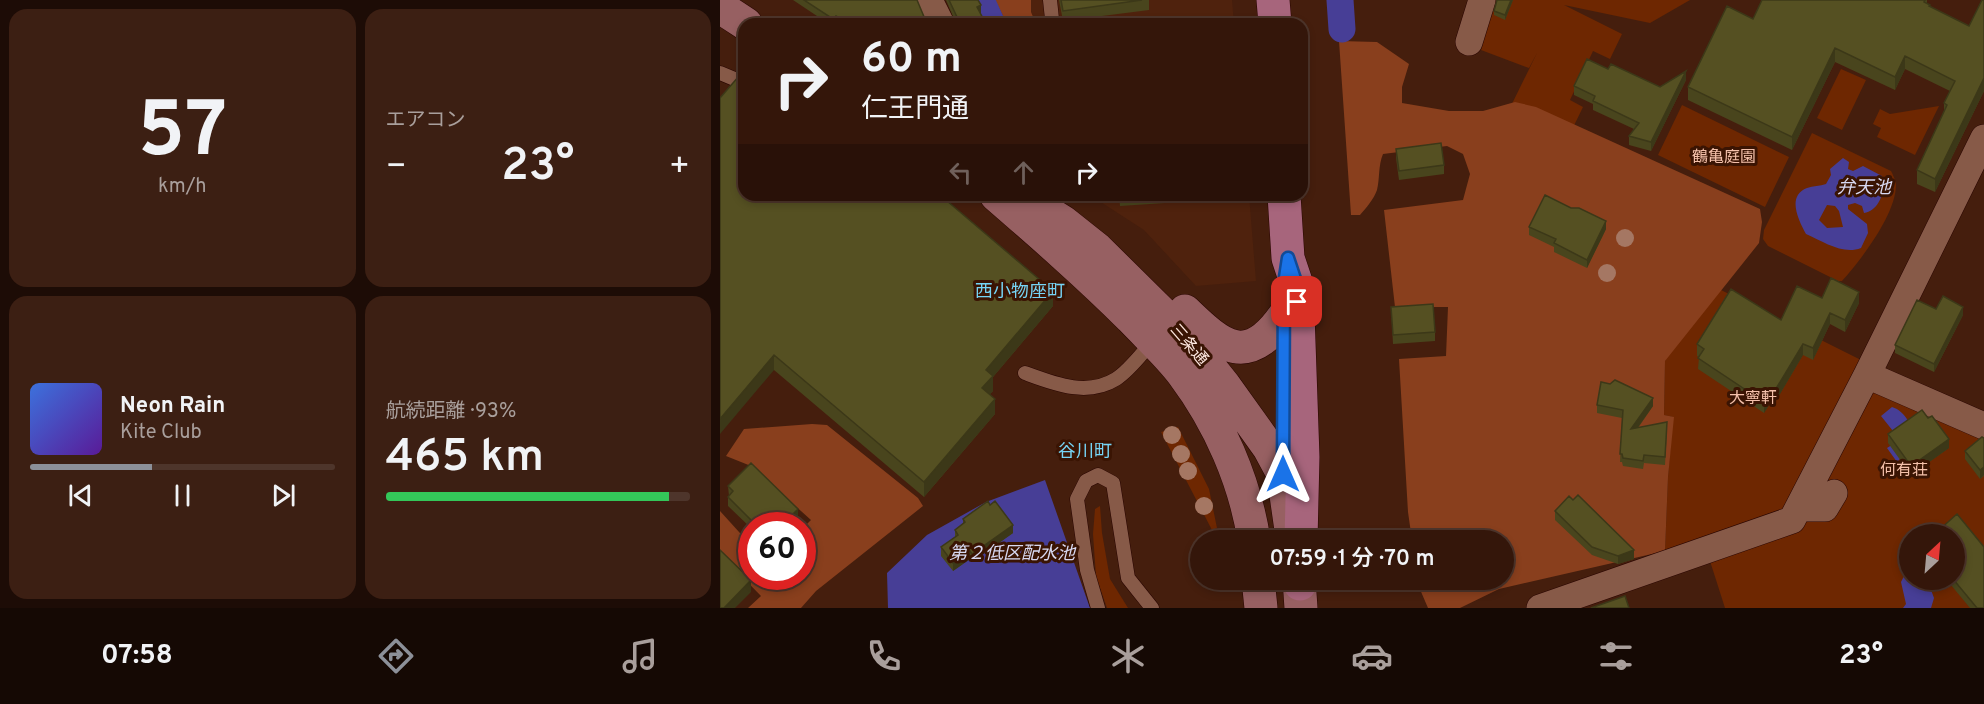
<!DOCTYPE html>
<html lang="ja">
<head>
<meta charset="utf-8">
<style>
  :root { --surface:#34160a; --page:#3c1f13; --text:#f1f3f6; --muted:#a99f9c; --line:#4e352b; --accent:#8c9099 }
  body { margin:0; font-family:Overpass,"Noto Sans JP",sans-serif; background:var(--page); color:var(--text); height:100vh; display:flex; flex-direction:column; font-size:22px; white-space:nowrap }
  * { box-sizing:border-box; margin:0 }
  p { font-size:20px; color:var(--muted) }
  .icon { flex:none; width:33px; height:33px; fill:none; stroke:currentColor; stroke-width:2; stroke-linecap:round; stroke-linejoin:round }
  .map { position:relative; flex:1; overflow:hidden }
  .side { display:flex; flex-direction:column; gap:9px; padding:9px; background:#1d0c06; width:720px }
  .side>* { flex:none }
  .hud { position:absolute; left:18px; top:18px; width:570px; height:183px; border-radius:18px; box-shadow:0 3px 9px #0003,0 0 0 2px var(--line); background:#34160a; color:var(--text); overflow:hidden }
  .needle { width:39px; rotate:26deg }
  .controls { position:absolute; left:1179px; top:524px; display:grid; gap:12px }
  .controls a { display:grid; place-items:center; width:66px; height:66px; border-radius:50%; background:var(--surface); box-shadow:0 3px 9px #0003,0 0 0 2px var(--line); font-size:30px }
  .speed { position:absolute; left:18px; top:512px; display:flex; gap:12px; font-size:30px; font-weight:700; text-align:center }
  .speed>* { display:grid; place-content:center; width:78px; height:78px; border-radius:50%; background:var(--surface); box-shadow:0 3px 9px #0003,0 0 0 2px var(--line); line-height:1 }
  .speed .limit { border:9px solid #d22; background:#fff; color:#111 }
  .pin { position:absolute; display:grid; place-items:center; width:51px; height:51px; color:#fff; margin:-26px; border-radius:12px; box-shadow:0 3px 9px #0006 }
  .me { position:absolute; width:66px; margin:-33px; rotate:0deg; stroke-linejoin:round; filter:drop-shadow(0 0 4px #0008) }
  .turn { display:flex; align-items:center; gap:21px; height:126px; padding:0 24px; font-size:27px }
  .turn .icon { width:78px; height:78px; stroke-width:2.5 }
  .turn b { display:block; font-size:42px; line-height:51px }
  .lanes { display:flex; align-items:center; height:57px; padding:0 24px; background:#0003; justify-content:center; gap:30px; direction:ltr }
  .lanes .off { opacity:.35 }
  .big { font-size:45px; font-weight:600; line-height:1.1 }
  .side .widget { flex:1; display:flex; flex-direction:column; justify-content:center; gap:9px; min-width:0; padding:0 21px; border-radius:18px; background:var(--page) }
  .side .dial { align-items:center; gap:0 }
  .dial b { font-size:78px; line-height:1 }
  .song { display:flex; align-items:center; gap:18px }
  .cover { width:72px; height:72px; border-radius:9px; background:linear-gradient(135deg,hsl(220 70% 55%),hsl(270 70% 35%)) }
  .played { height:6px; border-radius:3px; background:linear-gradient(90deg,var(--accent) 40%,var(--line) 40%) }
  .keys { display:flex; justify-content:space-around; direction:ltr }
  .heat { display:flex; justify-content:space-between; align-items:center; font-size:33px; direction:ltr }
  .charge { height:9px; border-radius:4px; background:linear-gradient(90deg,#34c759 93%,var(--line) 0) }
  .side .tiles { flex:1; display:grid; gap:9px; grid-template-columns:repeat(2,1fr) }
  .trip { position:absolute; left:470px; top:530px; width:324px; height:60px; border-radius:30px; background:var(--surface); box-shadow:0 3px 9px #0003,0 0 0 2px var(--line); font-weight:600; line-height:60px; text-align:center }
  .tab-bar { display:flex; height:96px; justify-content:space-around; align-items:center; background:#150904; color:var(--muted) }
  .tab-bar .icon { width:42px; height:42px }
  .tab-bar .active { color:var(--accent) }
  .tab-bar b { font-size:27px; color:var(--text) }
  main { display:flex; flex:1; min-height:0 }
  .map>svg:first-child { display:block }
  .built { fill:#4f220d }
  .green { fill:#6e2701; fill-rule:evenodd }
  .forest { fill:#893f1d }
  .water { fill:#473e96; fill-rule:evenodd }
  .lines { fill:none; stroke-linecap:round; stroke-linejoin:round }
  .canal { stroke:#473e96; stroke-width:27 }
  .service-casing { stroke:#290500; stroke-width:15 }
  .minor-casing { stroke:#290500; stroke-width:28 }
  .secondary-casing { stroke:#290500; stroke-width:34 }
  .primary-casing { stroke:#290500; stroke-width:34 }
  .service { stroke:#875a48; stroke-width:14 }
  .minor { stroke:#875a48; stroke-width:27 }
  .secondary { stroke:#976062; stroke-width:33 }
  .primary { stroke:#a7657c; stroke-width:33 }
  .tree { fill:#a57763 }
  .wall { fill:#49451d }
  .shaded-wall { fill:#3c3818 }
  .building { fill:#555022; stroke:#3c3818; stroke-width:1.5 }
  .route-casing { stroke:#114b97; stroke-width:15 }
  .route { stroke:#1a73e8; stroke-width:10 }
  .labels { text-anchor:middle; stroke-width:6; stroke-linejoin:round; paint-order:stroke }
  .park-label { font-size:16px; fill:#f4c0aa; stroke:#3a1403 }
  .street-label { font-size:16px; fill:#fde7df; stroke:#3a1403 }
  .water-label { font-size:18px; font-style:italic; fill:#d8d9f2; stroke:#3a1403 }
  .neighbourhood-label { font-size:18px; fill:#76d4f5; stroke:#3a1403 }
</style>
</head>
<body>
<main>
<section class="side">
<div class="tiles">
<div class="widget dial"><b>57</b><p>km/h</p></div>
<div class="widget"><p>エアコン</p>
<div class="heat"><a>−</a><b class="big">23°</b><a>+</a></div>
</div>
<div class="widget">
<div class="song"><i class="cover"></i><div><b>Neon Rain</b><p>Kite Club</p></div></div>
<div class="played"></div>
<div class="keys"><svg class="icon" aria-label="previous" viewBox="0 0 24 24"><path d="M18 5L8 12l10 7zM5 5v14"/></svg><svg class="icon" aria-label="pause" viewBox="0 0 24 24"><path d="M8 5v14M16 5v14"/></svg><svg class="icon" aria-label="next" viewBox="0 0 24 24"><path d="M6 5l10 7-10 7zM19 5v14"/></svg></div>
</div>
<div class="widget"><p>航続距離 · 93%</p><b class="big">465 km</b><div class="charge"></div></div>
</div>
</section>
<div class="map">
<svg width="1264" height="608" viewBox="0 0 1264 608">
  <rect width="100%" height="100%" fill="#451e0d"/>
  <path class="built" d="M270 0H512L514 24H281Z
    M370 195H529L536 281 476 286 424 230Z"/>
  <path class="green" d="M774 0H970L930 23 844 5 902 34 890 59 873 51 850 100 863 107 846 142 787 114 817 53 809 68 761 50Z
    M1121 69 1146 80 1122 130 1097 118Z
    M962 105 1069 157 1045 207 938 155Z
    M1219 106 1195 155 1157 137 1161 128 1153 124 1160 109 1170 114Z
    M1092 133 1171 171C1173 175 1176 181 1176 185 1176 214 1141 260 1122 281H1118L1048 246 1043 239 1044 230Z
    M983 281 1143 361 1066 512 945 551 948 477 953 417 944 415 945 361Z
    M1153 383 1264 434V608H1005L990 561 1068 530ZM1190 534H1234V579H1190Z
    M458 427 489 489 497 528 492 530 441 432Z
    M380 506 382 533 390 579 408 608H387L376 576 373 534 375 509Z"/>
  <path class="forest" d="M275 0H311V12L316 24H287Z
    M619 41 657 42 689 64 682 87V103L729 111H763L795 102 816 107 1040 209 1042 222 1039 243 945 361 944 415 954 417 948 477 945 551 779 589 740 608H708L699 587 697 579H783V540H692L688 512 679 359 726 356 728 307H675L664 210 743 200 750 174 743 154 727 146 663 154C658 166 660 178 657 190 654 199 646 208 640 215H631Z
    M92 424 107 425 198 498 203 506 96 591 81 608H28L41 596 0 554V511L29 543 31 544 32 576H82L83 528 91 520 31 466 6 456 24 429Z"/>
  <path class="water" d="M1123 158 1129 162 1128 169 1133 171 1143 166 1162 176C1166 190 1160 210 1144 213L1142 206 1135 203 1128 205V209L1147 224 1148 233 1141 248C1123 255 1104 242 1086 234 1079 221 1066 196 1087 188 1093 186 1100 186 1106 184L1111 175 1110 169ZM1107 205 1115 206 1119 211 1123 227 1107 228 1099 220Z
    M1172 407C1186 411 1192 428 1198 440L1177 462 1167 448 1175 443 1177 436 1161 416Z
    M325 480 370 608H168L167 573 207 535 266 502Z
    M1189 566 1190 579H1207L1214 598 1211 608H1183L1186 604 1181 582Z"/>
  <g class="lines">
    <path class="canal" d="M261 0 272 24
      M620 0 622 29"/>
    <g class="service-casing">
      <path id="service" d="M330 0 332 19 335 24
        M0 73 24 83
        M305 373C335 384 367 397 396 379 410 370 422 353 433 341
        M378 608 367 570 357 499 366 481 378 475 393 483 408 578 432 608"/>
    </g>
    <g class="minor-casing">
      <path id="minor" d="M209 0 221 24
        M749 42 762 0
        M1147 375 1264 426
        M1080 508H1105L1114 493
        M820 608 1072 520 1147 375 1264 138"/>
    </g>
    <g class="secondary-casing">
      <path id="secondary" d="M0 7 26 24
        M276 195C322 235 368 275 411 318 428 336 448 354 463 374 499 422 525 481 534 540
        M300 195 343 222 377 249 464 335 504 385 549 448 563 474 572 537
        M465 311C502 347 527 368 564 316
        M538 579 541 608
        M579 579 581 608"/>
    </g>
    <g class="primary-casing">
      <path id="primary" d="M553 0 555 24
        M564 195 568 258 577 285 583 457 581 540
        M580 584V579"/>
    </g>
    <use href="#service" class="service"/>
    <use href="#minor" class="minor"/>
    <use href="#secondary" class="secondary"/>
    <use href="#primary" class="primary"/>
  </g>
  <g class="tree">
    <circle cx="905" cy="238" r="9"/>
    <circle cx="887" cy="273" r="9"/>
    <circle cx="452" cy="435" r="9"/>
    <circle cx="461" cy="454" r="9"/>
    <circle cx="468" cy="471" r="9"/>
    <circle cx="484" cy="506" r="9"/>
  </g>
  <path class="wall" d="M73 0H197L207 24H109Z
    M226 0H258L261 13 235 21Z
    M339 0H429V10L343 21Z
    M777 0H793L785 20 774 15V11Z
    M1207 0V3L1210 7 1249 26 1264 0V91L1215 192 1197 184V170L1224 111V103L1230 91 1185 69 1175 90 1115 62 1072 150 968 100V87L1033 19Z
    M888 69 940 87 966 80 931 151 909 145V136L914 129 873 110V104L854 95V86Z
    M676 149 724 165V174L679 180 676 158Z
    M24 195 333 306 273 377V391L270 394 275 414 204 497 54 370Z
    M399 195H460V202L400 206Z
    M809 227 886 229 867 268 834 252V247L809 235Z
    M1102 298 1139 303 1125 332 1110 324 1093 360 1083 355 1054 404 1051 402 1044 413 978 369 979 357 977 356V344L1061 320Z
    M671 307 715 332V341L673 344Z
    M1216 309 1243 315 1214 372 1175 353V345Z
    M877 405 933 406 918 428 947 430 945 465 924 463 923 469 903 466 902 462H900L902 418 877 413Z
    M1168 434 1229 448 1191 475 1168 443Z
    M1264 438V476L1260 479 1245 459V451Z
    M8 486 78 517 71 525H32V529L8 506V497L9 496Z
    M835 511 914 559 898 564 872 555 835 520Z
    M243 519 293 533 252 562 250 559 233 571 221 556V547L235 537V530L243 524Z
    M1219 530 1264 608H1250L1226 579H1234Z"/>
  <path class="shaded-wall" d="M791 0H793L785 20V15Z
    M261 5V13L257 15V7Z
    M116 16V23L113 24V19Z
    M1115 48V62L1072 150V137Z
    M1185 56V69L1175 90V77Z
    M966 71V80L931 151V142Z
    M1264 78V91L1215 192V179Z
    M886 221V229L867 268V260Z
    M333 291V306L273 377V391L262 403V388L266 370Z
    M1139 292V303L1125 332V320Z
    M1243 307V315L1214 372V364Z
    M1110 313V324L1093 360V348Z
    M1083 344V355L1054 404V392Z
    M54 355V370L0 434V419Z
    M1051 391V402L1044 413V402Z
    M933 398V406L911 437V429Z
    M275 399V414L204 497V482Z
    M1229 439V448L1191 475V466Z
    M1264 466V475L1260 479V470Z
    M78 509V517L71 525H62Z
    M293 525V533L252 562V554Z
    M914 550V559L898 564V556Z
    M250 551V559L233 571V563Z
    M31 580V592L15 608H4Z"/>
  <path class="building" d="M84 0H197L207 24H129L116 16 113 19Z
    M229 0H258L261 5 257 7 266 24H234L237 17Z
    M341 0H422L343 11Z
    M777 0H791L785 15 774 11Z
    M1042 0H1205L1204 2 1210 5 1209 6 1249 26 1262 0H1264V78L1215 179 1197 170 1227 105 1224 103 1235 81 1185 56 1175 77 1115 48 1072 137 968 87 1007 6 1033 19Z
    M867 59 888 69 891 64 940 87 966 71 931 142 909 136 919 123 873 101 875 96 854 86Z
    M19 76 24 81V195H220L333 291 266 370 273 376 262 388 275 399 204 482 54 355 0 419V98Z
    M721 143 724 165 679 171 676 149Z
    M400 195H460V198L400 201Z
    M825 195 851 208H859L886 221 867 260 834 243 836 239 809 227Z
    M1111 278 1139 292 1125 320 1110 313 1093 348 1083 344 1054 392 1051 391 1044 402 978 358 984 349 977 344 1011 289 1061 320 1077 286 1102 298Z
    M1223 296 1243 307 1214 364 1175 345 1197 300 1216 309Z
    M713 304 715 332 673 335 671 307Z
    M895 380 933 398 911 429 947 422 945 457 924 455 923 461 903 458 902 454H900L903 410 877 405 881 382 890 384Z
    M1202 410 1208 418 1212 416 1229 439 1191 466 1168 434Z
    M1262 437 1264 438V467L1260 470 1245 451Z
    M31 463 78 509 62 525H60L58 522 55 525H36L8 497 13 491 8 486Z
    M858 495 914 550 898 556 872 547 835 511 849 496 853 500Z
    M268 501 270 505 275 501 293 525 252 554 250 551 233 563 221 547 238 535 235 530 245 522 243 519Z
    M1237 514 1264 547V608H1257L1233 579H1234V534H1204L1215 525 1219 530Z
    M0 550 31 580 4 608H0Z
    M905 596 909 608H871Z"/>
  <g class="lines">
    <g class="route-casing">
      <path id="route" d="M563 474 564 284 568 258 577 285V302"/>
    </g>
    <use href="#route" class="route"/>
  </g>
  <g class="labels">
    <g class="park-label">
      <text x="1004" y="162">鶴亀庭園</text>
      <text x="1033" y="403">大寧軒</text>
      <text x="1184" y="475">何有荘</text>
    </g>
    <g class="street-label">
      <text transform="translate(470 344) rotate(49)" y="6">三条通</text>
    </g>
    <g class="water-label">
      <text x="1144" y="193">弁天池</text>
      <text x="292" y="559">第２低区配水池</text>
    </g>
    <g class="neighbourhood-label">
      <text x="300" y="297">西小物座町</text>
      <text x="365" y="457">谷川町</text>
    </g>
  </g>
</svg>
<div class="controls">
<a><svg class="needle" viewBox="-14 -14 28 28"><path d="M0-13l5 13h-10z" fill="#e53935"/><path d="M0 13l5-13h-10z" fill="#a99f9c"/></svg></a>
</div>
<div class="speed"><div class="limit">60</div></div>
<div class="pin" style="left:577px;top:302px;background:#d93025"><svg class="icon" aria-label="arrive" viewBox="0 0 24 24"><path d="M6 21V4h12l-3 4 3 4H6"/></svg></div>
<svg class="me" style="left:563px;top:474px" viewBox="-20 -20 40 40"><path d="M0-17L14 15 0 8-14 15z" fill="#1a73e8" stroke="#fff" stroke-width="4"/></svg>
<div class="trip">07:59 · 1 分 · 70 m</div>
<div class="hud">
<div class="turn"><svg class="icon" aria-label="right" viewBox="0 0 24 24"><path d="M7 20v-9h11M14 6l5 5-5 5"/></svg><div><b>60 m</b>仁王門通</div></div>
<div class="lanes"><svg class="icon off" aria-label="left" viewBox="0 0 24 24"><path d="M17 20v-9H6M10 6l-5 5 5 5"/></svg><svg class="icon off" aria-label="ahead" viewBox="0 0 24 24"><path d="M12 20V5M6 11l6-6 6 6"/></svg><svg class="icon" aria-label="right" viewBox="0 0 24 24"><path d="M7 20v-9h11M14 6l5 5-5 5"/></svg></div>
</div>
</div>
</main>
<nav class="tab-bar">
<b>07:58</b>
<svg class="icon active" aria-label="directions" viewBox="0 0 24 24"><path d="M12 3l9 9-9 9-9-9zM9 14v-3h6M13 9l2 2-2 2"/></svg>
<svg class="icon" aria-label="music" viewBox="0 0 24 24"><path d="M9 18V5l10-2v13"/><circle cx="6" cy="18" r="3"/><circle cx="16" cy="16" r="3"/></svg>
<svg class="icon" aria-label="phone" viewBox="0 0 24 24"><path d="M5 4h4l2 5-3 2q2 4 5 5l2-3 5 2v4C11 20 4 13 5 4z"/></svg>
<svg class="icon" aria-label="climate" viewBox="0 0 24 24"><path d="M12 3v18M4 7l16 10M4 17L20 7"/></svg>
<svg class="icon" aria-label="car" viewBox="0 0 24 24"><path d="M5 17H2v-5l4-1 3-4h7l3 4 3 1v5h-3M9 17h6M6 11h13"/><circle cx="7" cy="17" r="2"/><circle cx="17" cy="17" r="2"/></svg>
<svg class="icon" aria-label="filters" viewBox="0 0 24 24"><path d="M4 7h16M4 17h16"/><circle cx="9" cy="7" r="2"/><circle cx="15" cy="17" r="2"/></svg>
<b>23°</b>
</nav>
</body>
</html>
